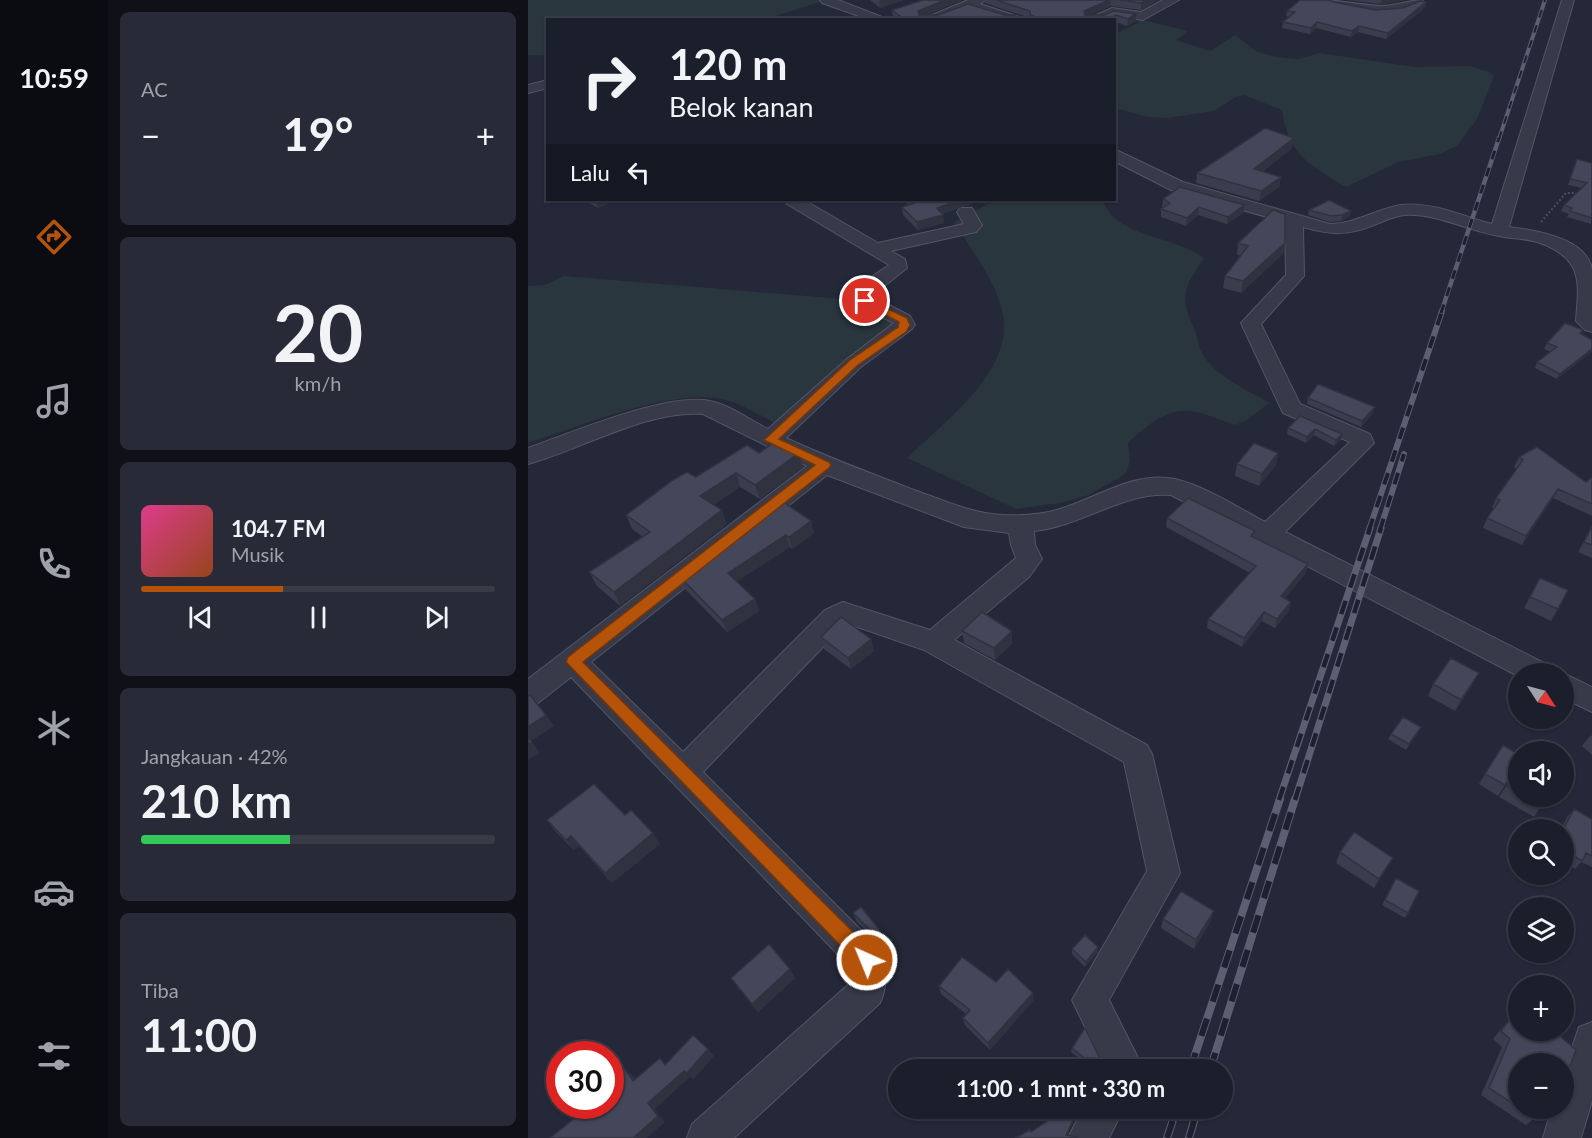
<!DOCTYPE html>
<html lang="id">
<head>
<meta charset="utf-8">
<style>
  :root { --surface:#1b1e2b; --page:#282b37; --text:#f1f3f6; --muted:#a0a2a9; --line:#393c47; --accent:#b45309 }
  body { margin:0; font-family:Lato,sans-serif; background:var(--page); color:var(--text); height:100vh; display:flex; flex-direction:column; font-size:22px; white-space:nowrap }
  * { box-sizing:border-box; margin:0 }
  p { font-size:20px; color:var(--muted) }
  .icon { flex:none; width:33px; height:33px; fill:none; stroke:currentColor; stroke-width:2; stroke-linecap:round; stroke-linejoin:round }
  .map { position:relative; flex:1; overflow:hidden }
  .drawer { display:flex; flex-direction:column; gap:12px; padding:12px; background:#0f1018; width:420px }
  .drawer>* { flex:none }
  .top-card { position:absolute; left:18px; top:18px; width:570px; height:183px; border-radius:0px; box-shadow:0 2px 4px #0004,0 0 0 2px var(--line); background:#1b1e2b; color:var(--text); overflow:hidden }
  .needle { width:39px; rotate:126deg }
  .tools { position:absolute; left:980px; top:663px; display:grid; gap:12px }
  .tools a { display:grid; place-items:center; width:66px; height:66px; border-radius:50%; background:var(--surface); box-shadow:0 2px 4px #0004,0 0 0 2px var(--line); font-size:30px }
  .speed { position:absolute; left:18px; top:1041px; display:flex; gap:12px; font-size:30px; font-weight:700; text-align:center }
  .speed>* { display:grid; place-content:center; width:78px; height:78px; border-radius:50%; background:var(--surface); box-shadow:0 2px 4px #0004,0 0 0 2px var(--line); line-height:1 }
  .speed .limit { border:9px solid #d22; background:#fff; color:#111 }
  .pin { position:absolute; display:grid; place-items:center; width:51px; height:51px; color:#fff; margin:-26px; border:3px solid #fff; border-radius:50%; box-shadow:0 2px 6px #0007 }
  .me { position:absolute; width:66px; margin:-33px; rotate:316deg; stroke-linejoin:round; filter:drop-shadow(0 0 4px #0008) }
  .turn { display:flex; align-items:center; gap:21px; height:126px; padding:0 24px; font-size:27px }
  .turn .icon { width:78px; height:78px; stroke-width:2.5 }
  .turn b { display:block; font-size:42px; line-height:51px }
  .then { display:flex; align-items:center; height:57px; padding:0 24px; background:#0003; gap:12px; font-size:22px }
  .big { font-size:45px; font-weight:700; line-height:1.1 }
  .drawer .card { flex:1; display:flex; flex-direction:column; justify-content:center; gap:9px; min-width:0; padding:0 21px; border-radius:9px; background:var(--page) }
  .drawer .dial { align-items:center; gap:0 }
  .dial b { font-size:78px; line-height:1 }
  .song { display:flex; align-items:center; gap:18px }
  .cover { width:72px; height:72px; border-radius:9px; background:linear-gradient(135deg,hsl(330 70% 55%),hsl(20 70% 35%)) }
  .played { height:6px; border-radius:3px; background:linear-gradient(90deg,var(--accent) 40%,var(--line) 40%) }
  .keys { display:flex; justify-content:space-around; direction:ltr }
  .heat { display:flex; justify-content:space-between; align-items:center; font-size:33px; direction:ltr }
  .charge { height:9px; border-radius:4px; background:linear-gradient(90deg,#34c759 42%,var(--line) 0) }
  .trip { position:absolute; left:360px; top:1059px; width:345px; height:60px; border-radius:30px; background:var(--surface); box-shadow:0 2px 4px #0004,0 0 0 2px var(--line); font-weight:700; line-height:60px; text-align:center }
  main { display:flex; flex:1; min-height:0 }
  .tabs { display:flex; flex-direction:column; width:108px; justify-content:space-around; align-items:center; background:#0b0c11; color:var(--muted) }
  .tabs .icon { width:42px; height:42px }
  .tabs .selected { color:var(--accent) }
  .tabs b { font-size:27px; color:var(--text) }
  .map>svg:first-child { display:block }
  .green { fill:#29363d }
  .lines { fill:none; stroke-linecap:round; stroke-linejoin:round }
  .minor-casing { stroke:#535564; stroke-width:2 }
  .path { stroke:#465259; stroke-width:2; stroke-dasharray:2 2; stroke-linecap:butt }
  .minor { fill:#383a49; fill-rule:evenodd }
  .rail-far4-casing { stroke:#5c5f72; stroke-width:4 }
  .rail-far3-casing { stroke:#5c5f72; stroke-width:4.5 }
  .rail-far2-casing { stroke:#5c5f72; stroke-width:6 }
  .rail-far1-casing { stroke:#5c5f72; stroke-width:7 }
  .rail-casing { stroke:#5c5f72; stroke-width:8 }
  .rail-far4 { stroke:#1d202e; stroke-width:2; stroke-dasharray:8; stroke-linecap:butt }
  .rail-far3 { stroke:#1d202e; stroke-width:3; stroke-dasharray:9; stroke-linecap:butt }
  .rail-far2 { stroke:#1d202e; stroke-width:4; stroke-dasharray:12; stroke-linecap:butt }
  .rail-far1 { stroke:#1d202e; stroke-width:4.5; stroke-dasharray:14; stroke-linecap:butt }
  .rail { stroke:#1d202e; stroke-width:6; stroke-dasharray:18; stroke-linecap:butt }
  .wall { fill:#3a3d4d }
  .shaded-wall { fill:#30323f }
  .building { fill:#44475a; stroke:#30323f; stroke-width:1.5 }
  .route { fill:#b45309; stroke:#753606; stroke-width:1.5 }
</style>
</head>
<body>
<main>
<nav class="tabs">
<b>10:59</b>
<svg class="icon selected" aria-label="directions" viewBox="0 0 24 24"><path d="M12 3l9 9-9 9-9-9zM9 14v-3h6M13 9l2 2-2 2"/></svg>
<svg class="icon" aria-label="music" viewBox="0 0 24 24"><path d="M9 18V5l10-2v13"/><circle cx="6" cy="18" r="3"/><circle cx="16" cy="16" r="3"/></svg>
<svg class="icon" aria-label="phone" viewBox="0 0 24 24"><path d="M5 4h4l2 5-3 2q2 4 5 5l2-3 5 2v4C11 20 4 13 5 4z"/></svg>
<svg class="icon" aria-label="climate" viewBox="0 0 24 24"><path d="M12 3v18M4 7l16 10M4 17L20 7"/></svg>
<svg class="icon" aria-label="car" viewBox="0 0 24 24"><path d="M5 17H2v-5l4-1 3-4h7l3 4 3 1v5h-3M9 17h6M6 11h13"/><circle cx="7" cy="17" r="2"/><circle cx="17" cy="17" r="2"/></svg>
<svg class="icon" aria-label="filters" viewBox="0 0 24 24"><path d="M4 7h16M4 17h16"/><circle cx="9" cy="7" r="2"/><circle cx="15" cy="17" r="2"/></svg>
</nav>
<section class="drawer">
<div class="card"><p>AC</p>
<div class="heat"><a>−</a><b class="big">19°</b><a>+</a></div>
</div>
<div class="card dial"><b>20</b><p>km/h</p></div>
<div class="card">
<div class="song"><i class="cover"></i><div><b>104.7 FM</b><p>Musik</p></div></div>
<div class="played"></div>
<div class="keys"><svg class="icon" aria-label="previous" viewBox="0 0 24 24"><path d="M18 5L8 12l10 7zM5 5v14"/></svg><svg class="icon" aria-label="pause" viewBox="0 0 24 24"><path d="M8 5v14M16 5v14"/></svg><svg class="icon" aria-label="next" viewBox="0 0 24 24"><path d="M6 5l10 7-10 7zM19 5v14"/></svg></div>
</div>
<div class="card"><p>Jangkauan · 42%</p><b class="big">210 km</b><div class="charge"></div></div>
<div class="card"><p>Tiba</p><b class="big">11:00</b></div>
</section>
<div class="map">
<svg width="1064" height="1138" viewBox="0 0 1064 1138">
  <rect width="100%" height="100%" fill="#242839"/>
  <path class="green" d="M0 0H298L238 19 20 20 19 55H0Z
    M615 20 660 31 648 40 682 51 707 35 730 52 748 57 771 59 792 53 886 67 941 66 961 72 966 76 949 119 929 146 912 154 871 162 818 187C782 166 760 154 754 110L716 95 708 97 686 111 640 118 619 117 587 108 586 35Z
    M468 200H575C587 238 646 235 676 258 655 290 651 294 667 331 670 338 670 346 674 353 687 377 719 389 741 403L719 420 707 425C693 421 676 412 662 411 638 408 616 428 600 443L602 460 599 471 594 476 561 495 532 503 488 509 379 458C414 424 486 371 475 315 469 282 443 250 426 222Z
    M36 276 327 300 374 320 248 424C232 415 216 405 198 400 147 386 50 427 0 443V286L17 285Z"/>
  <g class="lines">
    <g class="minor-casing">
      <path id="minor" d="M292 0H310L362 20H342L294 3Z
        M440 0H458L452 4 501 20H478L440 9 411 20H392Z
        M635 0H651L615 20 585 16 576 20H557L584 8 613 12Z
        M792 0C813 0 832 5 853 6 868 6 881 0 895 0 871 25 822 10 794 3Z
        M1034 0H1046L981 227C1006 230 1060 238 1064 270 1064 290 1064 312 1064 332L1057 330 1048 321C1049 303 1054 278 1042 263 1035 253 1023 247 1012 243 998 238 984 239 971 236 940 231 908 213 877 215 866 216 856 221 846 225 818 236 803 235 775 227L776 276 733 324 772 404 842 434 846 443 757 532 1022 666 1026 674H990V676L643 495C596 491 555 526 506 531L507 545 514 559 501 577 426 640 619 745 624 754 652 873 581 1000 616 1070H578L544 1000 619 871 596 762 396 650 318 623 175 772 351 948C359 966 360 986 352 1003L206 1138H159L164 1124 322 983V967L43 677 10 703 0 707V679L279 466 175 414C118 410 55 449 0 464V448C43 433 139 392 182 401 202 405 222 420 240 429L319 359 366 323 330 305 324 296 330 286 361 265 259 204 257 200H276L350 243 436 224 429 212 432 208H444L454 225 448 232 363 251 377 259 379 268 344 296 382 316 387 325 384 329 333 367 258 438C301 458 344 474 389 491 417 501 445 514 476 515 496 516 519 514 538 507 573 495 609 471 647 479 679 487 709 507 737 522L822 442 755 413 713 323 758 275 757 222 643 190 586 161V149L655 182 802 224C827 224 848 209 873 205 902 201 937 217 964 224ZM299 475 436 527 481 533 483 545 488 558 402 630 315 602 297 610 155 752 63 662Z
        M20 80V88L0 93V85Z
        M1035 673 1064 687V712L1035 698Z
        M1064 1022V1101L1053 1138H1015L1024 1108H1035V1074L1051 1027Z
        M555 1108H596L581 1138H540Z"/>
    </g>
    <path class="path" d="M1013 222 1038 193H1052"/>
    <use href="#minor" class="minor"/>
    <g class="rail-far4-casing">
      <path id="rail-far4" d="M971 139 1017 0"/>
    </g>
    <g class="rail-far3-casing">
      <path id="rail-far3" d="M913 313 971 138"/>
    </g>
    <g class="rail-far2-casing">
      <path id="rail-far2" d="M841 530 914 311
        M852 530 876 454"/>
    </g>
    <g class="rail-far1-casing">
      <path id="rail-far1" d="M751 800 842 528
        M767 800 853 528"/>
    </g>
    <g class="rail-casing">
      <path id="rail" d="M662 1070 752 799
        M682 1070 767 799
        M639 1138 649 1108
        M661 1138 670 1108"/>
    </g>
    <use href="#rail-far4" class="rail-far4"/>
    <use href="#rail-far3" class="rail-far3"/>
    <use href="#rail-far2" class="rail-far2"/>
    <use href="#rail-far1" class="rail-far1"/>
    <use href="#rail" class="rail"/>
  </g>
  <path class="wall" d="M342 0H376L352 8Z
    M395 0H434L398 15H488L489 20H368L365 17 364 10Z
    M457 0H630L613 10 583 6 562 15H576L586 11 608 21 599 26 588 22 586 23V20H502V18L457 3Z
    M820 0H878L853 4Z
    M806 2 847 10 875 8 898 2 897 8 858 39 830 32 823 37 788 28 782 34 754 28 755 22 761 17 758 16 759 11Z
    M764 148 734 172 753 177 751 187 731 201 668 183 669 173Z
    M1049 159 1064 163 1063 224 1039 217 1041 214 1033 211 1036 205 1054 188 1040 185Z
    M635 199 716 205 715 213 699 224 670 215 658 226 633 217V209L636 208 634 207Z
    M55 200H89L70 208Z
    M378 200H454L414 214 416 223 390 230 375 215 374 207 380 205 379 204Z
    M781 210 822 216 813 221 802 222 780 215Z
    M710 243H757L755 254 713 293 695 288 697 276 712 256 709 254Z
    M1055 330 1029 379 1007 368 1009 362 1023 352 1016 349 1019 343Z
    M780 398 845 413 833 427 779 404Z
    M772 416 813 440 806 446 786 435 778 443 759 434 760 428Z
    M750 453 748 465 731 486 707 476 709 464Z
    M991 457 1058 482 1064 477V516L1025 498 994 545 955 528 959 518 966 509 964 508 968 498 989 469 986 467Z
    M275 467 232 499 212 487 185 505 199 524 92 606 69 586 61 572 115 537 104 529 98 515 168 477Z
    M639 518 727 531 726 537 780 564 777 574 757 598 761 611 747 628 734 621 714 647 679 628 680 619 722 573 638 527Z
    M283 521 286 533 264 549 262 547 209 581 227 599 231 611 199 632 158 590 153 578 220 528Z
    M1064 526V558L1050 552Z
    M1012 578 1030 609 1023 621 996 608Z
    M434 631 484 643 467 660 436 643Z
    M293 637 343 639 346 651 323 669 296 649Z
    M905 684H945L927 711 900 696Z
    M893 727 890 733 878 750 860 739 863 734Z
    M1064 735V755L1054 746 1061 737Z
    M975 745 990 766 970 796 951 784Z
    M990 779V796H1019L1006 817 971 797 978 786Z
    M1046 809 1064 819V867L1053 862 1047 869 1035 862V830H1033L1039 817Z
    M97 815 132 844 84 883 51 846 46 850 27 831 19 820Z
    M812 852 865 858 846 888 808 863Z
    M868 878 880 913 877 918 854 905Z
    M325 913 367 954 358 961 353 946 329 922Z
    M635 919 683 921 666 949 633 928Z
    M544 949 570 952 557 967 544 954Z
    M262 969 267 978 230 1012 209 987 203 978Z
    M468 982 505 993V1001L462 1050 437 1025 435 1018 438 1014 413 994 411 986Z
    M990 1008V1030L1042 1066 1037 1087 1035 1088V1064H990V1108H1011L1007 1118 998 1125 953 1095 974 1047 965 1039Z
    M544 1048 576 1067 561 1066 543 1052Z"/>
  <path class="shaded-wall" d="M354 0H376L352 8 351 1Z
    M417 0H434L391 18 390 11Z
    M581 0H583V6L556 18V11Z
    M618 0H630L613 10V3Z
    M854 0H878L853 4Z
    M898 2 897 8 858 39 860 33Z
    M608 14V21L599 26 600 19Z
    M588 15V22L586 23V20H579Z
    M789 22 788 28 782 34 783 28Z
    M831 26 830 32 823 37 824 31Z
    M766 138 764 148 724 179 726 169Z
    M753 177 751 187 731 201 733 191Z
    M67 200H89L70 208Z
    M433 200H454L409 216V208Z
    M716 205 715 213 699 224 700 217Z
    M671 207 670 215 658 226 659 218Z
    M823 211 822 216 813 221 814 215Z
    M415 215 416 223 390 230 389 222Z
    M757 243 755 254 713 293 715 281Z
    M1064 349V352L1029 379 1032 374Z
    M847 407 845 413 833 427 834 421Z
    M787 429 786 435 778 443 779 437Z
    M814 434 813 440 806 446 808 440Z
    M271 453 275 467 232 499 227 485Z
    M750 453 748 465 731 486 734 474Z
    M208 473 212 487 177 510 172 496Z
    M1030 489 1025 498 994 545 998 536Z
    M194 510 199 524 92 606 86 592Z
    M283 521 286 533 264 549 261 537Z
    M258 535 262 547 204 584 200 573Z
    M780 564 777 574 751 606 753 596Z
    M227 599 231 611 199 632 194 620Z
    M763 602 761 611 747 628 749 619Z
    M736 612 734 621 714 647 716 638Z
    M484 631V643L467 660 466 648Z
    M343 639 346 651 323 669 320 658Z
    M951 673 945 684 927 711 933 700Z
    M18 715 26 726 3 741 0 736V727Z
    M893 727 890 733 878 750 881 744Z
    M4 742 12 753 0 760V745Z
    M125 833 132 844 84 883 77 873Z
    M43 836 51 846 46 850 38 840Z
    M865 858 859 868 846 888 851 879Z
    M686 911 683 921 666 949 668 940Z
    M364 945 367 954 358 961 355 952Z
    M570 947V952L557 967 558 962Z
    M262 969 267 978 230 1012 224 1004Z
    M505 993V1001L462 1050 460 1043Z
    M180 1049 186 1056 165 1080 159 1073Z
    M96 1068 104 1075 113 1088 105 1081Z
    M156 1071 162 1077 127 1109 137 1122 119 1138H105L120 1103Z
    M551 1108H552L538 1138V1135Z"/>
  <path class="building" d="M395 0H417L390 11 391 15H410L440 4 477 15H488L484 20H377L364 10Z
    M468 0H581L556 11 557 15H576L586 11 608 14 600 19 588 15 579 20H515L502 15V11Z
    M591 0H618L613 3Z
    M772 0H799L806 2 847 10 875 8 892 1 898 2 860 33 831 26 824 31 789 22 783 28 755 22 767 12 759 11Z
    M20 89V97L16 93Z
    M737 128 766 138 726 169 753 177 733 191 669 173Z
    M1049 159 1064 163V218L1042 211 1044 208 1036 205 1059 183 1042 179Z
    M652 187 716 205 700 217 671 207 659 218 633 209 642 203 635 199Z
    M383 200H433L409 208 415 215 389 222 374 207 387 203Z
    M801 200 823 211 814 215 803 216 781 210Z
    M745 210 757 214V243L715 281 697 276 720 246 710 243Z
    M1037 323 1055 330 1052 333 1064 340V349L1032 374 1009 362 1029 347 1019 343Z
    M790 384 847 407 834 421 780 398Z
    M772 416 814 434 808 440 787 429 779 437 760 428Z
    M248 441 271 453 227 485 208 473 172 496 194 510 86 592 61 572 122 532 98 515 145 480 159 472 168 477 219 445 231 453Z
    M726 443 750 453 734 474 709 464Z
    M1009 447 1058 482 1064 477V504L1030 489 998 536 959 518 972 500 968 498 995 460 991 457Z
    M660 498 727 531 723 536 780 564 753 596 763 602 749 619 736 612 716 638 680 619 728 566 639 518Z
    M257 503 283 521 261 537 258 535 200 573 227 599 194 620 153 578 218 527 220 528Z
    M1064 526V545L1056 542Z
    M1012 578 1040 590 1030 609 1002 597Z
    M454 612 484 631 466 648 434 631Z
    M313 617 343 639 320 658 293 637Z
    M923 658 951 673 933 700 905 684Z
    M2 695 18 715 0 727V696Z
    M875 717 893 727 881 744 863 734Z
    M0 736 4 742 0 745Z
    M975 745 990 754V766L977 785 957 774Z
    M990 779V793L978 786Z
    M66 784 97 815 103 810 125 833 77 873 43 836 38 840 19 820Z
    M997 796H1019L1014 806Z
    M1046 809 1064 819V856L1058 853 1054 861 1035 849V830Z
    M826 832 865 858 851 879 812 852Z
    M868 878 891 891 880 913 857 900Z
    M653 891 686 911 668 940 635 919Z
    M333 907 364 945 355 952 349 937 325 913Z
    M557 935 570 947 558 962 544 949Z
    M241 944 262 969 224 1004 203 978Z
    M434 957 468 982 480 969 505 993 460 1043 435 1018 442 1010 411 986Z
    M990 1009V1030H1025L1048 1050 1042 1066V1079L1037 1087 1035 1086V1064H990V1107L961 1088 982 1039 973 1031Z
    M557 1028 576 1067 592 1068 590 1070H555L564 1064 544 1048Z
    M165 1035 180 1049 159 1073 156 1071 120 1103 130 1116 105 1138H22L54 1112 51 1106H82V1079L96 1068 105 1081 132 1058 137 1065Z
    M539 1108H551L538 1135 549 1137 547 1138H487L502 1130 503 1132Z
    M992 1108H1011L1007 1118Z"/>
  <path class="route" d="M337 298 379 318 382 325 378 332 330 365 251 439 301 462 303 465 301 468 55 662 346 953 348 960 346 967 339 969 333 967 38 662 40 657 287 465 236 440 322 360 370 327 371 322 334 303V299Z"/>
</svg>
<div class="tools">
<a><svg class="needle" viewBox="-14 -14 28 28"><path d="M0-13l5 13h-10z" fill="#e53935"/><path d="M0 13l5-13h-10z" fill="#a0a2a9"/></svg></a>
<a><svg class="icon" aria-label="sound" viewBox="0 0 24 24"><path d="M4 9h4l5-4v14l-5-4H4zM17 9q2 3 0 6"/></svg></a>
<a><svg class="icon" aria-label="search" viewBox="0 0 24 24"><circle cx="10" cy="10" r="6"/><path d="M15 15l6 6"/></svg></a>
<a><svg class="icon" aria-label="layers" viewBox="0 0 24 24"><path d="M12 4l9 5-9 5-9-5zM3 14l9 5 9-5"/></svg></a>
<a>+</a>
<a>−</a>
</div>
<div class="speed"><div class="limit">30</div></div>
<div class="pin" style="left:337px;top:301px;background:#d93025"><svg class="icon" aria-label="arrive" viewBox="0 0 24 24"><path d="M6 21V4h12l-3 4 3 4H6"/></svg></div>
<svg class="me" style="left:339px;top:960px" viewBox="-20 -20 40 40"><circle r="17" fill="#b45309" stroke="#fff" stroke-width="3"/><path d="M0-11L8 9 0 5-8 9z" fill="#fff"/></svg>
<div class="trip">11:00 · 1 mnt · 330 m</div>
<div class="top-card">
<div class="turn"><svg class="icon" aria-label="right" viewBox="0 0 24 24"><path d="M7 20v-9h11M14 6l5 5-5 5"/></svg><div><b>120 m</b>Belok kanan</div></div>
<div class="then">Lalu<svg class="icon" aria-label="left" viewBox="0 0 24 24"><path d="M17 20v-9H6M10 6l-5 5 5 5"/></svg></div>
</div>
</div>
</main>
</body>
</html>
